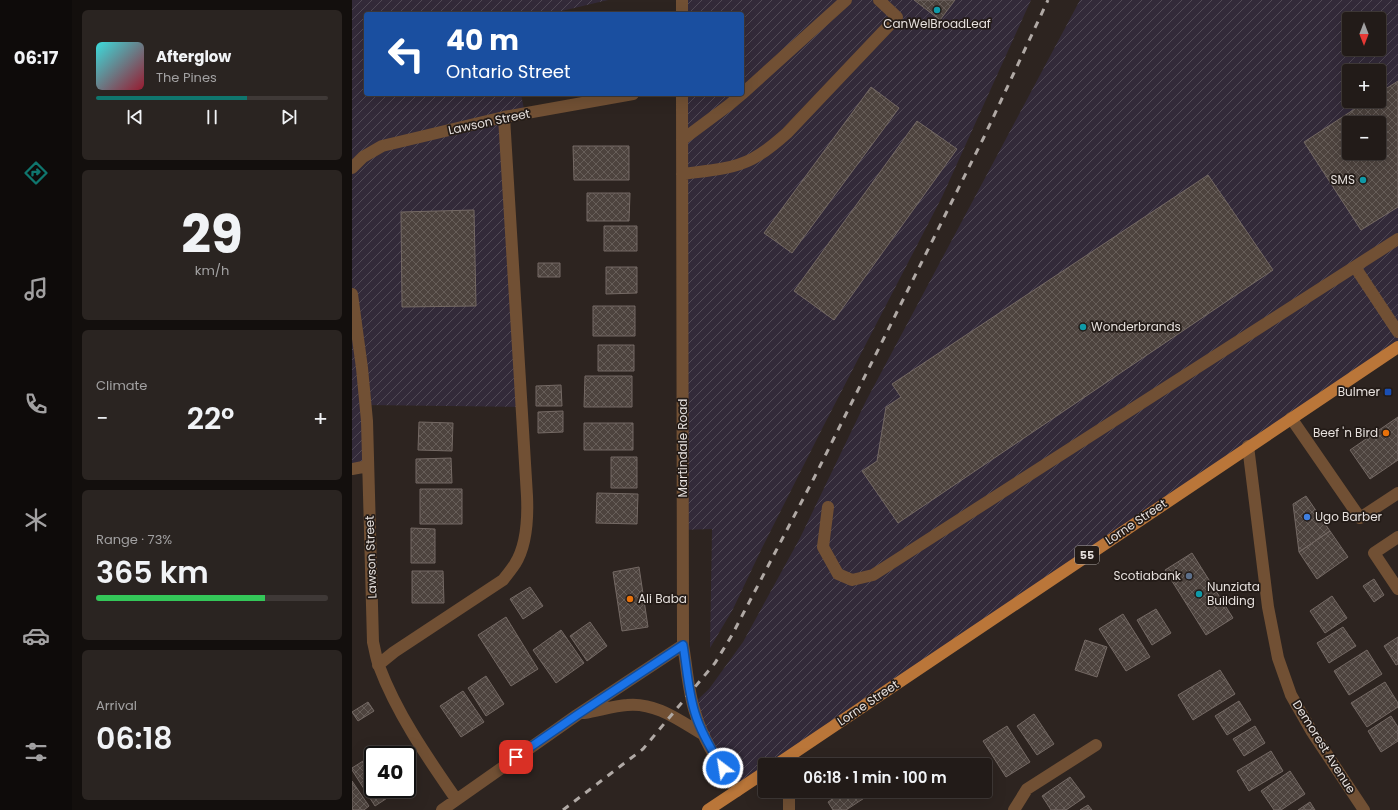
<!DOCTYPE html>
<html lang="en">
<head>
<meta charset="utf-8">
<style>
  :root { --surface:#221b18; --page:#2a2421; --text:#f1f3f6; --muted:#a2a1a2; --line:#3f3937; --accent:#0f766e }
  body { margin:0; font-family:Poppins,sans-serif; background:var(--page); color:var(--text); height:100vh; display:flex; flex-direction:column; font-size:15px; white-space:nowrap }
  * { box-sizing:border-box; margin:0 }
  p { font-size:13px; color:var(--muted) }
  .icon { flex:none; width:22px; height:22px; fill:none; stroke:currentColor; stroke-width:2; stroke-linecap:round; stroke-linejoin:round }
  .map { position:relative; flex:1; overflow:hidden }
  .panel { display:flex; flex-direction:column; gap:10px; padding:10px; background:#130f0d; width:280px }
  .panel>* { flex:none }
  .guide { position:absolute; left:12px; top:12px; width:380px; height:84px; border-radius:4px; box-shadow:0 4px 16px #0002,0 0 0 1px var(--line); background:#1a4fa0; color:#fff; overflow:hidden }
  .needle { width:26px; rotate:180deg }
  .controls { position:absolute; left:990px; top:12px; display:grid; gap:8px }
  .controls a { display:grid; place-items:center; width:44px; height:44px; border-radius:4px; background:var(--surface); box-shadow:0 4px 16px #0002,0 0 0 1px var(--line); font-size:20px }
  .speed { position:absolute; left:12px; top:746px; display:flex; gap:8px; font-size:20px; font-weight:700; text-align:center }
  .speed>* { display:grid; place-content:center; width:52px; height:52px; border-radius:50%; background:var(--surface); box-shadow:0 4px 16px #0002,0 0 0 1px var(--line); line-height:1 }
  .speed .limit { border:2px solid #111; border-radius:6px; background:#fff; color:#111 }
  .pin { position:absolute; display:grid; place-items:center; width:34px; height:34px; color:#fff; margin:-17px; border-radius:8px; box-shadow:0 2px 6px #0006 }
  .me { position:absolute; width:44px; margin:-22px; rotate:329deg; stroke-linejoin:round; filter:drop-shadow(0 0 3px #0008) }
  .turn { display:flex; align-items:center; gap:14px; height:84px; padding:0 16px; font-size:18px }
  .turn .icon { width:52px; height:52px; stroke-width:2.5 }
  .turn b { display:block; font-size:28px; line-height:34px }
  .big { font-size:30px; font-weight:600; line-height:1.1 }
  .panel .card { flex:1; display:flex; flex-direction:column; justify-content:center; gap:6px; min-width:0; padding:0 14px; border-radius:6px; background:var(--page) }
  .panel .dial { align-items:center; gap:0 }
  .dial b { font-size:52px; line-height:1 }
  .song { display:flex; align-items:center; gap:12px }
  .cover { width:48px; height:48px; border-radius:6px; background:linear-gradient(135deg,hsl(180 70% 55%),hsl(350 70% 35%)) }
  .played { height:4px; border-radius:2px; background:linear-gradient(90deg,var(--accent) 65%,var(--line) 65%) }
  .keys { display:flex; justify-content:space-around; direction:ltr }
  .heat { display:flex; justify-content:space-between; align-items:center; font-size:22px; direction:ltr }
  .charge { height:6px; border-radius:3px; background:linear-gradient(90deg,#34c759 73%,var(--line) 0) }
  .trip { position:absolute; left:406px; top:758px; width:234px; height:40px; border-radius:4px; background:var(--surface); box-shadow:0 4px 16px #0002,0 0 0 1px var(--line); font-weight:600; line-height:40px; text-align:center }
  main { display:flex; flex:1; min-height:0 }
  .tab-bar { display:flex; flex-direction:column; width:72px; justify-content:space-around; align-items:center; background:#0e0b0a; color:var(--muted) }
  .tab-bar .icon { width:28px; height:28px }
  .tab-bar .active { color:var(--accent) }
  .tab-bar b { font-size:18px; color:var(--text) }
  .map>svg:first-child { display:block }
  .industrial { fill:url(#industrial-furrows); fill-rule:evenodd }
  .building { fill:url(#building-cross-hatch); stroke:#746964; fill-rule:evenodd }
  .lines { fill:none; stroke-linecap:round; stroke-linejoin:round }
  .minor { stroke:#715034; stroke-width:12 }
  .major { stroke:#ba7639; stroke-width:12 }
  .rail { stroke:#b0a9a5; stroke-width:3; stroke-dasharray:7 7; stroke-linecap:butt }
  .route-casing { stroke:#114b97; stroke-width:10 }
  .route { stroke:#1a73e8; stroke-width:7 }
  .culture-dot { fill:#0f9aa8; stroke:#231b17; stroke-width:1.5 }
  .transit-dot { fill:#1a4fb4; stroke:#231b17; stroke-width:1.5 }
  .food-dot { fill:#e8710a; stroke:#231b17; stroke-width:1.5 }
  .shop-dot { fill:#3f7fe0; stroke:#231b17; stroke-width:1.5 }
  .service-dot { fill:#5c6f8a; stroke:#231b17; stroke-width:1.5 }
  .labels { text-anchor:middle; stroke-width:3.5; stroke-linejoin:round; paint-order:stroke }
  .shield { fill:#231b17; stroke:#aca6a2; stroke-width:1 }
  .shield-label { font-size:11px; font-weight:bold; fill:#e7e1de }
  .poi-label { font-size:12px; fill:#e7e1de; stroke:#231b17; text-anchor:end }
  .street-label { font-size:12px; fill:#e7e1de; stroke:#231b17 }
</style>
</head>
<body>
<main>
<nav class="tab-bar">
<b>06:17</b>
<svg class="icon active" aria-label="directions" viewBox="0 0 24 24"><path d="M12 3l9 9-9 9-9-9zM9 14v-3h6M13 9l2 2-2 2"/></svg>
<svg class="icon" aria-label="music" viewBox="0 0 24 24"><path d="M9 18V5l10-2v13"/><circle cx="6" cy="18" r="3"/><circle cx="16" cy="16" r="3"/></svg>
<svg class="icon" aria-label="phone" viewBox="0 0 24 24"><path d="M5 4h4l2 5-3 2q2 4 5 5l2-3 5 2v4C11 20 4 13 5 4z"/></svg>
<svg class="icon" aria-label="climate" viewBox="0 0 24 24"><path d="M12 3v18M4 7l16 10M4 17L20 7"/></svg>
<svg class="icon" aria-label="car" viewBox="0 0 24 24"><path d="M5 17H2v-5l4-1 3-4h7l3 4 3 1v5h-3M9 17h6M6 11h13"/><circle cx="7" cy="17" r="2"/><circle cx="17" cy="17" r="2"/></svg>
<svg class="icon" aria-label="filters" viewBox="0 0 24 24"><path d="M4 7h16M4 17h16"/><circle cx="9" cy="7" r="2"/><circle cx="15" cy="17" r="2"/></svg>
</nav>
<section class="panel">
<div class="card">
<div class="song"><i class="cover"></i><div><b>Afterglow</b><p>The Pines</p></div></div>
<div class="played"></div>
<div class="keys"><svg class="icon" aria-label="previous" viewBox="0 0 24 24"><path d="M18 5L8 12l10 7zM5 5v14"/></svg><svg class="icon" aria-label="pause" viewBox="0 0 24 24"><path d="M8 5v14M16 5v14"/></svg><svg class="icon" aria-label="next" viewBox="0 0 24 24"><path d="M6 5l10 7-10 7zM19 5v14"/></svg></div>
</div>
<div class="card dial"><b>29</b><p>km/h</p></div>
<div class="card"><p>Climate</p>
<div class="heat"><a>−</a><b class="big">22°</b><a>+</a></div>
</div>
<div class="card"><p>Range · 73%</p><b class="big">365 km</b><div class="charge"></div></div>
<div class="card"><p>Arrival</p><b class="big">06:18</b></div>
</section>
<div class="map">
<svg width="1046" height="810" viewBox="0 0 1046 810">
  <defs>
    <pattern id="industrial-furrows" width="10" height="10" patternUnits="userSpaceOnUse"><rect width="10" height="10" fill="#332a39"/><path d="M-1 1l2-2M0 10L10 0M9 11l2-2" fill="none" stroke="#514955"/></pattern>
    <pattern id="building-cross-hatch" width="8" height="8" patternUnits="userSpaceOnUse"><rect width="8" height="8" fill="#4d433e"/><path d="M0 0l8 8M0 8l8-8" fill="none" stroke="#675e59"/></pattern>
  </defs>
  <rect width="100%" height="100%" fill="#2d2420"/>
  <path class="industrial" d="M0 0H256L197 14H14V94H169L173 114 154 118 171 407 13 405 15 467 0 470Z
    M328 0H679L590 197 472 425 410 548 381 609 358 648 360 529 329 530 328 94H390V14H328Z
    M728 0H1046V349L426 765H413V774L384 793 340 705 357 689 391 642 448 538 514 401ZM997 19H1027V49H997ZM997 71H1027V101H997ZM997 123H1027V153H997Z"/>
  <path class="building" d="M562 0H603L588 20Z
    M1046 81V207L1009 230 952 142 1015 101H1027V93ZM997 123H1027V153H997Z
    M519 87 547 108 440 253 412 233Z
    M565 121 605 149 482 320 442 291Z
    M221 146H277V180H222Z
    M856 175 921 270 546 523 510 471 525 461 534 407 549 397 540 384Z
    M235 193H278L277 221H235Z
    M122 210 124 306 50 307 49 212Z
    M252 226H285V251H252Z
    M186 263H208V277H186Z
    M254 267H285V293L254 294Z
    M241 306H283V336H241Z
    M246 345H282V371H246Z
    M233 376H280V407H232Z
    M209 385 210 406H184V386Z
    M211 411V432L186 433V412Z
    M1046 417V460L1018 479 998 450Z
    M67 422 101 423 100 451 66 450Z
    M232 423H281V450H232Z
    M259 457H285V488H259Z
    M99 458 100 483H64V459Z
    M68 489H110V524H68Z
    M245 493 286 494 285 524 244 523Z
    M954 496 978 531 947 552 941 504Z
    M59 528 83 529V563H59Z
    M978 531 996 557 965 579 947 552Z
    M840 553 881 618 854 635 813 570Z
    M287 567 296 627 270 631 261 572Z
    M60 571H91L92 603H60Z
    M1022 579 1032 595 1022 602 1011 586Z
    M178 587 191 606 171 619 158 599Z
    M980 596 995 618 973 633 958 611Z
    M804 609 819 633 800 645 785 620Z
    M771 614 798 657 774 671 747 629Z
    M154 617 186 669 159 686 126 635Z
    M238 622 255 646 235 661 218 636Z
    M991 627 1004 646 977 663 965 643Z
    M209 630 232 663 204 683 181 650Z
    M1046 637V664L1044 665 1032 646Z
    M733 640 755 647 745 677 723 670Z
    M1015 650 1030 674 997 695 982 671Z
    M868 670 883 694 841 720 826 695Z
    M134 676 152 704 134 716 116 688Z
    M1033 682 1046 703V707L1015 727 999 703Z
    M111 691 132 722 109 737 88 706Z
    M887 701 899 720 875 735 863 716Z
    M16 702 22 711 6 721 0 712Z
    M682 714 702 744 685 755 665 726Z
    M1039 716 1046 727V741L1029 752 1016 731Z
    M655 726 678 762 654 777 631 741Z
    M903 726 913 743 892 756 881 739Z
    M30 749 34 755H21V789H49L23 806 0 770V768Z
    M919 751 931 771 897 791 885 771Z
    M938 771 953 794 929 810H922L909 791Z
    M718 777 733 797 714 810H699L690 796Z
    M0 781 17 806 12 810H0Z
    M492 791H523L494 810H481L476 802Z
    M958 802 963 810H946Z
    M736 805 740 810H728Z"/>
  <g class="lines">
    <path class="minor" d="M330 14V0
      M330 94 331 645C335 668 336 691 343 712 351 741 369 766 385 791
      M390 94 494 0
      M330 140 377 105 390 94
      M0 168 11 157 30 146 152 117 281 94
      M330 174C352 171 379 170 400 159 413 152 424 143 435 133L545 17 527 0
      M1003 267 1046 332
      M0 294 10 368 15 421 21 642C23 650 24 658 27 666 45 714 75 757 104 799
      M939 418 1008 518 1046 493
      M896 446 916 607 926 658 939 695 960 732 1012 810
      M0 469 16 466
      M476 507 471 547 486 574 500 580 521 575 1046 239
      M1046 537 1022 553 1046 589
      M26 665 42 652 151 580C155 575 159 570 163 564 175 545 176 518 175 496L152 117
      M232 713C246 711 261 706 275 705 304 702 328 721 352 735
      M90 810 225 715 331 645
      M437 810V791
      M662 810 675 789 744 745"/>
    <path class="major" d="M424 765 1046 347
      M356 810 413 772"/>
    <path class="rail" d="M211 810 291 749 363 663 380 635 462 478 527 348 632 137 696 0"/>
  </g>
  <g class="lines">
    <g class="route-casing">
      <path id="route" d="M164 757 225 715 331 645C335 668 336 691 343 713 349 733 360 751 371 768"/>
    </g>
    <use href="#route" class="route"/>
  </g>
  <g class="culture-dot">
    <circle cx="585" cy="10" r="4"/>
    <circle cx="1011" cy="180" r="4"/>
    <circle cx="731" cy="327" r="4"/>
    <circle cx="847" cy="594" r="4"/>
  </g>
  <rect class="transit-dot" x="1032" y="388" width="8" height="8" rx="2"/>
  <g class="food-dot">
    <circle cx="1034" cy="433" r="4"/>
    <circle cx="278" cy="599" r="4"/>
  </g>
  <circle class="shop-dot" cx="955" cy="517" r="4"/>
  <circle class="service-dot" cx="837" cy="576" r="4"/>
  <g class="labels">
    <rect class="shield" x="723" y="546" width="24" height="18" rx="3"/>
    <g class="shield-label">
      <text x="735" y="559">55</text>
    </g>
    <g class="poi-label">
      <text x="585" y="28" text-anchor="middle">CanWelBroadLeaf</text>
      <text x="1003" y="184">SMS</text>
      <text x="739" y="331" text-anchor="start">Wonderbrands</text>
      <text x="1028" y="396">Bulmer</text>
      <text x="1026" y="437">Beef 'n Bird</text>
      <text x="963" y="521" text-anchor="start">Ugo Barber</text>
      <text x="829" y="580">Scotiabank</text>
      <text x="855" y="591" text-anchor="start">Nunziata<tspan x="855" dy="14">Building</tspan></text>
      <text x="286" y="603" text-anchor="start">Ali Baba</text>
    </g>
    <g class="street-label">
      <text transform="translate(137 122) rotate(-12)" y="4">Lawson Street</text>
      <text transform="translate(331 448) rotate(-90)" y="4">Martindale Road</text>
      <text transform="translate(784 522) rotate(-34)" y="4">Lorne Street</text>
      <text transform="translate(19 557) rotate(-92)" y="4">Lawson Street</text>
      <text transform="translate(516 703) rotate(-34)" y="4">Lorne Street</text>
      <text transform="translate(972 747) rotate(58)" y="4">Demorest Avenue</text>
    </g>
  </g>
</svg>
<div class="controls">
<a><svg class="needle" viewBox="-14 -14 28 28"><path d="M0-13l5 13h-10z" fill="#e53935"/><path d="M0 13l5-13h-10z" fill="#a2a1a2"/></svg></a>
<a>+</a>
<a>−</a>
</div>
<div class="speed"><div class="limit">40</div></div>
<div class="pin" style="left:164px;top:757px;background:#d93025"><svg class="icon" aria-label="arrive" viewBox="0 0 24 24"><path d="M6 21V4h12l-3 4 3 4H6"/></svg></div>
<svg class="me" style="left:371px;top:768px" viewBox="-20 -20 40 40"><circle r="17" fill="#1a73e8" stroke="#fff" stroke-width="3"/><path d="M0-11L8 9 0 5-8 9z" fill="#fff"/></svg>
<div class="trip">06:18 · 1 min · 100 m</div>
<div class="guide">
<div class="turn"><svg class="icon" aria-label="left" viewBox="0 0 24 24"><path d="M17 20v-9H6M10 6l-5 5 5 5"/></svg><div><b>40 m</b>Ontario Street</div></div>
</div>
</div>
</main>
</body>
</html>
